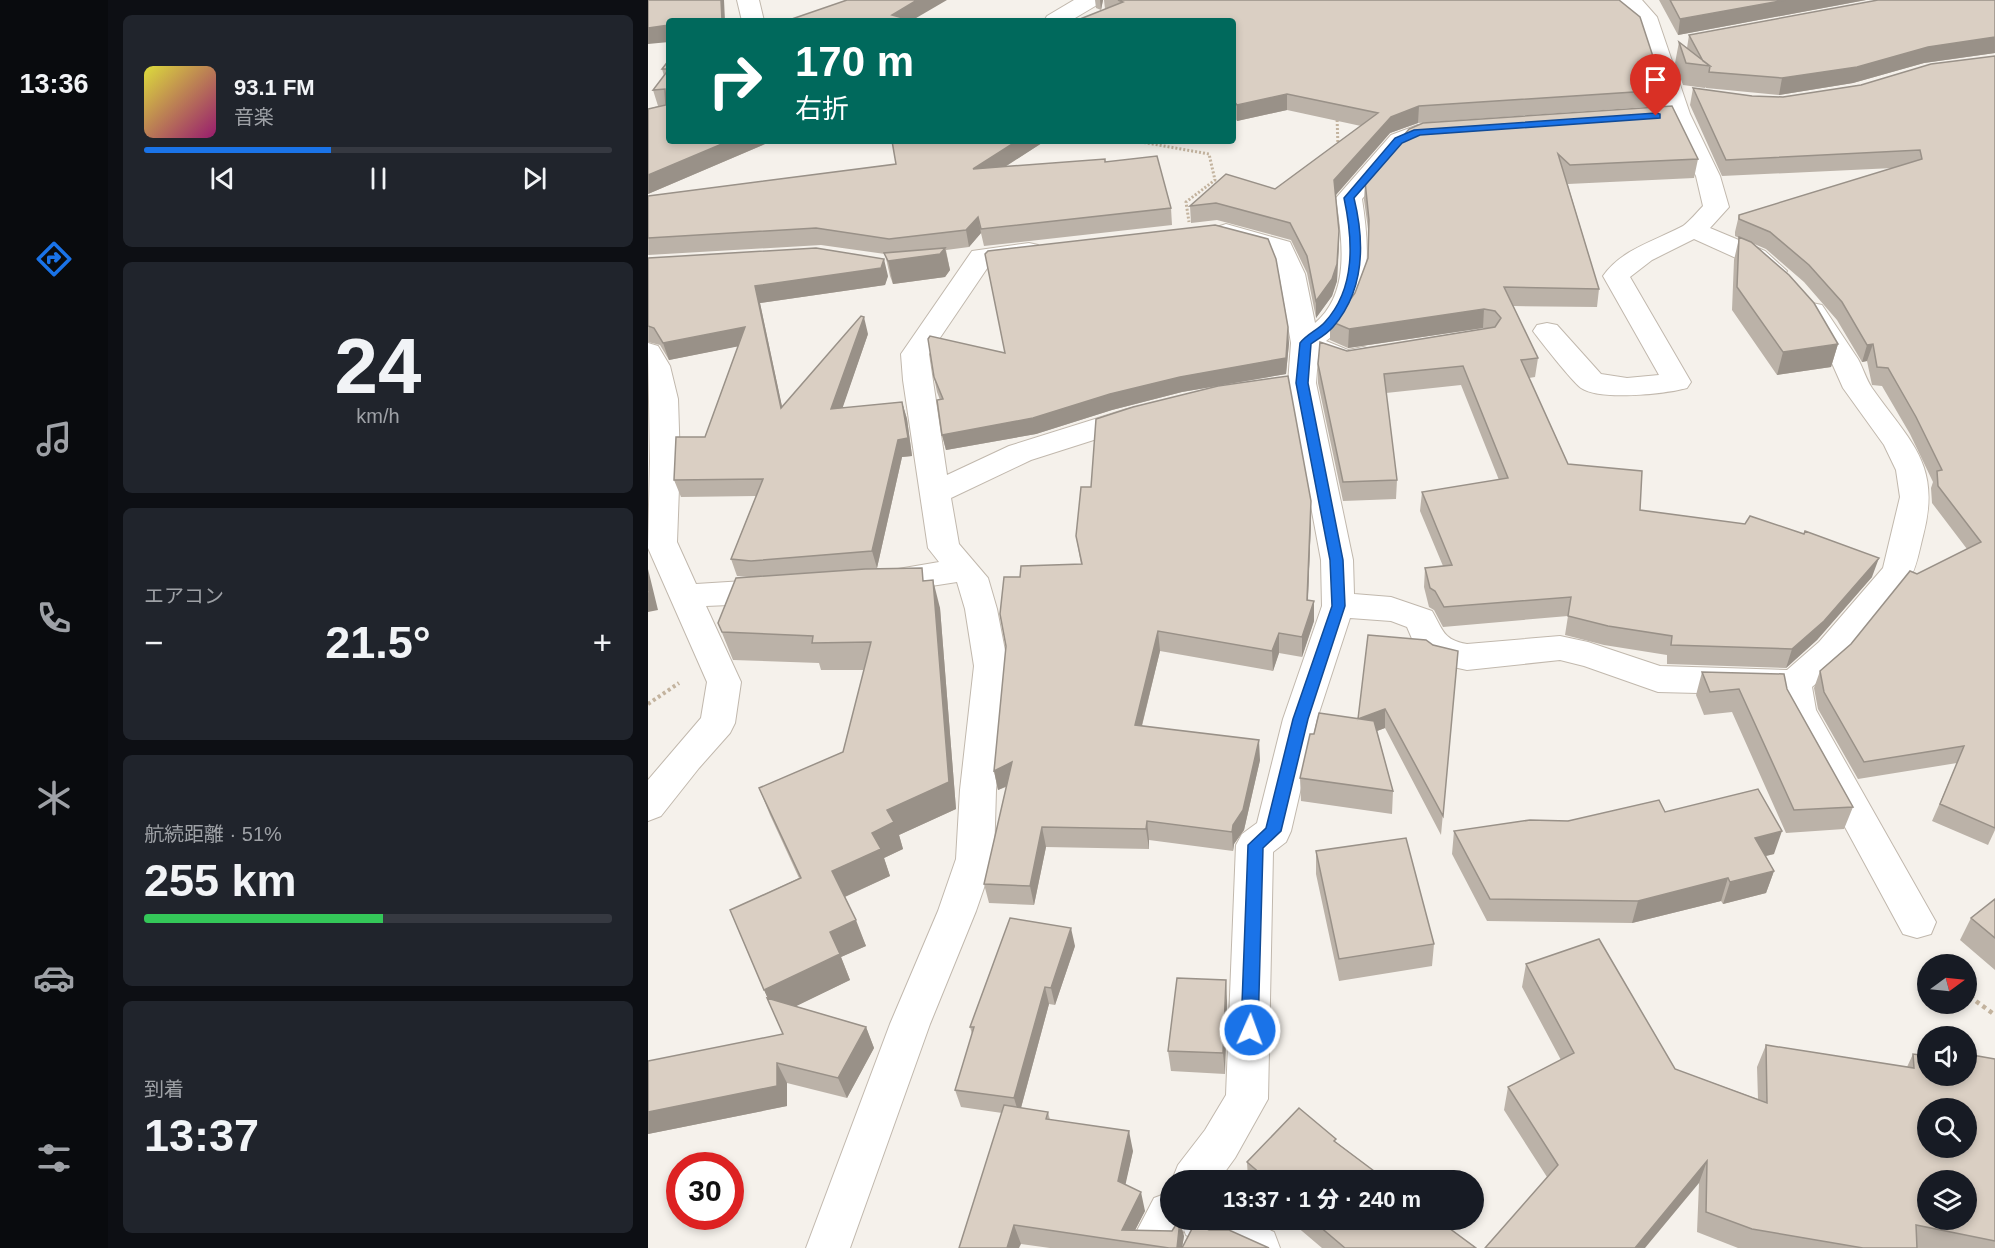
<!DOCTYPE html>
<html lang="ja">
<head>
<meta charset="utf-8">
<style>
  :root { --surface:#171b24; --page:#20242c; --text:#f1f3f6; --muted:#9ea1a6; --line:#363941; --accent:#1a73e8 }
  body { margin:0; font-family:Arial,"Noto Sans JP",sans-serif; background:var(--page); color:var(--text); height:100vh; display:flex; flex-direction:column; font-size:22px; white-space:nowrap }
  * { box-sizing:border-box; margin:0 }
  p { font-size:20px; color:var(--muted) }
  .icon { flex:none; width:33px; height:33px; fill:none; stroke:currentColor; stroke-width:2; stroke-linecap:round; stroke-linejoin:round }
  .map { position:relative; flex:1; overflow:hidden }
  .panel { display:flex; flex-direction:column; gap:15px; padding:15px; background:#0d0f14; width:540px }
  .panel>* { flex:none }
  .banner { position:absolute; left:18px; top:18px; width:570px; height:126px; border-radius:6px; box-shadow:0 3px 9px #0003; background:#00695c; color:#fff; overflow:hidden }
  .needle { width:39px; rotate:75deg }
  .tools { position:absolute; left:1269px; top:954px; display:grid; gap:12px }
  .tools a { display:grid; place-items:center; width:60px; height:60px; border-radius:50%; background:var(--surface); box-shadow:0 3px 9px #0003; font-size:30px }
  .speed { position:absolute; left:18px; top:1152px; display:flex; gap:12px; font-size:30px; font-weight:700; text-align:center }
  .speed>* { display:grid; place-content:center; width:78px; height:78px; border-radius:50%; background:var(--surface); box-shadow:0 3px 9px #0003; line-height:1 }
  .speed .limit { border:9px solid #d22; background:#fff; color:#111 }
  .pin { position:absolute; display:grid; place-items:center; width:51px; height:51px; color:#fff; margin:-62px -26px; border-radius:50% 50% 50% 0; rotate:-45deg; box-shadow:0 0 6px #0007 }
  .pin .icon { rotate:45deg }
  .me { position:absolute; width:66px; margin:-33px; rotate:2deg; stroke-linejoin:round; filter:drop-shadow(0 0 4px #0008) }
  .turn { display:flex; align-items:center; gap:21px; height:126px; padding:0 30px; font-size:27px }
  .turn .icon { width:78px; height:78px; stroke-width:2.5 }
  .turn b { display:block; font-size:42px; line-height:51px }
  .big { font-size:45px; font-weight:800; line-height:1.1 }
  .panel .tile { flex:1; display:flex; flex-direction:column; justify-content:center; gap:9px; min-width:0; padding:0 21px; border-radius:9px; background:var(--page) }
  .panel .dial { align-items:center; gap:0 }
  .dial b { font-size:78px; line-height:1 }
  .song { display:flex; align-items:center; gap:18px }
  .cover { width:72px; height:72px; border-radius:9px; background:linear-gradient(135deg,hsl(60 70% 55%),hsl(320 70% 35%)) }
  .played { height:6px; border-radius:3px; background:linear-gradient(90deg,var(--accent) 40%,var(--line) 40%) }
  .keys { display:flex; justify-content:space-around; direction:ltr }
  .heat { display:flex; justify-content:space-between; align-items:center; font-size:33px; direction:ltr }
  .charge { height:9px; border-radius:4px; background:linear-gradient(90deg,#34c759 51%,var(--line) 0) }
  .trip { position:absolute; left:512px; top:1170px; width:324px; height:60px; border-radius:30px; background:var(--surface); box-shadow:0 3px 9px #0003; font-weight:800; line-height:60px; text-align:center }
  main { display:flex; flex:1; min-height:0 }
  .tab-bar { display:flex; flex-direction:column; width:108px; justify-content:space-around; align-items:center; background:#090b0e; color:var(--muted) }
  .tab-bar .icon { width:42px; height:42px }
  .tab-bar .current { color:var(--accent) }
  .tab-bar b { font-size:27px; color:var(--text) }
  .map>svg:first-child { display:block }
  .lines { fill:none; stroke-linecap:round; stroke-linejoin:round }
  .minor-casing { stroke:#c1b8ad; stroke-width:2 }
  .path-far2 { stroke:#c3b39e; stroke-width:3; stroke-dasharray:2 2; stroke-linecap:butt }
  .path-far1 { stroke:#c3b39e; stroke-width:4; stroke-dasharray:3 3; stroke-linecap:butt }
  .path { stroke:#c3b39e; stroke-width:4.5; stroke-dasharray:4 4; stroke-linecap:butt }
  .minor { fill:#fff; fill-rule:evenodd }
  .wall { fill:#bbb2a8 }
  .shaded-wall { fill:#999188 }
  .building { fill:#dacfc3; stroke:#999188; stroke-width:1.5; fill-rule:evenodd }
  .route { fill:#1a73e8; stroke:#114b97; stroke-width:1.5 }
</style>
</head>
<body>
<main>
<nav class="tab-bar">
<b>13:36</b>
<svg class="icon current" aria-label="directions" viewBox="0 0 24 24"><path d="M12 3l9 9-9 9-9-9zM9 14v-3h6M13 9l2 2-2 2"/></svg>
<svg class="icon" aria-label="music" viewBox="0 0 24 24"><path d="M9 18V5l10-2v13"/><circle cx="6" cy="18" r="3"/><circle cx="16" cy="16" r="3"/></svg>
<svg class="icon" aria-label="phone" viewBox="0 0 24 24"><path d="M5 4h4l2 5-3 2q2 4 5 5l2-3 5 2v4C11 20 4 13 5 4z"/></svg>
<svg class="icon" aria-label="climate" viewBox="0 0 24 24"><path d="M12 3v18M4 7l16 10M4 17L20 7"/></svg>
<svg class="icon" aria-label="car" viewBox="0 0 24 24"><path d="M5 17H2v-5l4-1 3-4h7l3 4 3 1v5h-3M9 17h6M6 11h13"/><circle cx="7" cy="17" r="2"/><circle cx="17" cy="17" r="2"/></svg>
<svg class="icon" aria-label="filters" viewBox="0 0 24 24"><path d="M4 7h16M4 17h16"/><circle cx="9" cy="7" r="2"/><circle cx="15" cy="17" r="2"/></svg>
</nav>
<section class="panel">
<div class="tile">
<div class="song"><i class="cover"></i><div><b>93.1 FM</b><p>音楽</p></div></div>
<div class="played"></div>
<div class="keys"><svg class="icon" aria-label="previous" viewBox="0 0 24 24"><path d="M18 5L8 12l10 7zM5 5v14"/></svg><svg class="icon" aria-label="pause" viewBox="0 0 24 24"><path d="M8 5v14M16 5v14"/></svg><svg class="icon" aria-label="next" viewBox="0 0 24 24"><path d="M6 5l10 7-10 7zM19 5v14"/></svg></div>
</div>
<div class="tile dial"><b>24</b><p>km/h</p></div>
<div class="tile"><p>エアコン</p>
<div class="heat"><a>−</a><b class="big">21.5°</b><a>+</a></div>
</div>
<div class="tile"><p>航続距離 · 51%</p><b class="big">255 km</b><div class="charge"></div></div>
<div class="tile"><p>到着</p><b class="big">13:37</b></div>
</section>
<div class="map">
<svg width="1347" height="1248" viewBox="0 0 1347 1248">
  <rect width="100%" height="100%" fill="#f5f1eb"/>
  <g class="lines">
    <g class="minor-casing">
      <path id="minor" d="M89 0H111L116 21H94Z
        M426 0H452L449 5 422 21H396L399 16Z
        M971 0H994L1009 17 1042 114 1072 176 1081 207 1062 228 1117 251 1139 271 1135 277 1126 279 1117 277 1099 263 1046 239 1004 260 982 277 1043 382 1039 388C1017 394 952 401 933 388 924 381 893 342 885 331L889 325 899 323 909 325 953 374 979 378 1011 375 955 276C974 249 1007 241 1035 226 1042 221 1049 212 1055 206L1048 176 1018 114 988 19Z
        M795 123 803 125 807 130 803 135 774 139 759 145 714 199C722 251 726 306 678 341L700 350 715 347 725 350 729 356 725 362 698 368 670 358 668 383 705 560 706 594 743 597 784 611C795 630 795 640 819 644L912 636 940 642 1012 666 1139 670 1171 642 1235 568 1252 497 1248 470 1236 445 1195 388 1183 361 1150 311 1154 305 1164 303 1174 305C1186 323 1198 341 1210 359 1215 368 1218 379 1224 388 1262 442 1294 464 1275 536 1271 551 1269 567 1261 580L1195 660 1164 687 1168 710 1288 922 1283 934 1269 938 1255 934 1134 711 1131 695 1010 692 936 666 912 660 819 670 796 665 784 662 768 648 759 627 743 621 702 618 669 719 643 831 638 842 625 852 620 1099 587 1158 571 1180H524L530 1165 557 1130 578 1095 588 845 594 834 609 823 635 719 674 606 673 560 640 383 643 343 631 274 622 253 569 237 565 232 569 227 578 224 642 242 657 274 667 323C703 293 694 239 688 198L743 135 770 125Z
        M381 243 390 245 394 251 390 257 342 264 281 354 299 475 361 446 479 409 489 407 499 409 504 416 499 423 383 460 303 498 311 544 340 578 349 609 360 666 348 790 346 859 328 911 282 1024 202 1248H158L242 1024 290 911 308 859 312 790 326 666 317 609 309 582 232 594 221 590 216 582 221 574 291 562 280 548 255 380 253 354 324 251Z
        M0 343 10 346 22 366 30 399 32 461 29 542 48 584 127 579 138 583 143 591 138 599 127 603 58 606 93 682 87 723 82 733 51 768 13 816 0 821V780L53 718 59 682 0 548 2 461Z
        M522 1192V1220H600L626 1232 632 1248H563L538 1235 536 1230 527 1248H480L506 1198Z"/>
    </g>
    <path class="path-far2" d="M689 116 690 147
      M488 141 561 154 567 180 538 202 541 222"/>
    <path class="path-far1" d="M0 704 31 683"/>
    <path class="path" d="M1294 957 1300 964
      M1318 989 1325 999 1347 1015"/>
    <use href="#minor" class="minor"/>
  </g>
  <path class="wall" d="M447 0H455L453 10 448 8Z
    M456 0H971L1016 90 1013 106 770 123 742 133 688 195 691 248 689 281 684 296 668 318 659 273 643 240 569 220 543 223 542 206 627 189 713 126 639 110 589 121 585 115V21L457 9Z
    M1011 0H1218L1030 35Z
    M1347 0V53L1276 63 1205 83 1131 95 1058 88V87L1057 88 1035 85 1027 63 1031 42 1039 48 1041 35Z
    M1347 56V830L1340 845 1284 821 1309 763 1210 779 1170 709 1166 688 1172 671 1203 644 1269 574 1319 549 1284 503 1283 488 1285 482 1262 434 1234 386 1224 385 1219 361 1214 362 1189 320 1156 282 1118 249 1104 243 1190 344 1183 367 1129 375 1084 310 1086 260 1091 238 1087 236V232L1091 215 1245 168 1074 176 1042 105 1045 88 1104 96 1135 97 1213 85Z
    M21 60V141H124L0 194V109L10 106 5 90 16 76 14 69Z
    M761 129 1050 159 1046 178 920 184 919 182 951 289 949 307 865 306 890 358 887 377 881 378 920 464 992 510 1224 577 1169 640 1138 668 1019 664V655L956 645 917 635 920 616 795 627 786 610 781 607 776 587 777 568 795 566 772 511 774 492 851 480 813 385 738 393 749 480 748 499 695 501 670 383V364L699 351 839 329 835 328 700 348 682 340V321L695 310 707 293 720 258 721 236 716 200 717 181Z
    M244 141H397L357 167 457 162 523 208 524 225 336 246 333 233 321 247 298 250 302 270 297 277 245 284 242 276 237 254 173 245 0 255V196L248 164Z
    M0 258 240 276 237 285 112 303 134 407 220 334 194 408 254 402 259 419 264 456 254 457 229 568 220 569 278 581 292 608 308 809 251 835 255 849 236 858 242 876 197 897 218 946 193 957 202 980 147 1006 218 1027 226 1048 199 1098 139 1083V1106L0 1134 135 1034 82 910 151 878 122 815 111 788 195 752 216 670H173L171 663 85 660 70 623 102 577 89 576 83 559 108 496 33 497 26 480 57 437 90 346 21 360 12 345 0 342Z
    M641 343 638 374 534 392 464 410 388 434 298 450 294 435 292 400 289 392 286 377Z
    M663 521 660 600 666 601V621L654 657 631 653 625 671 512 651 494 726 612 760 596 830 586 844 585 851 501 840V849L398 847 386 905 341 903 336 884 358 787 350 790 346 771 372 577 433 564 428 536Z
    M785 645 810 651 793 835 737 728 729 731 745 791 744 814 653 801 652 778 666 734 710 719Z
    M1054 672 1139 689 1205 807 1196 829 1138 833 1084 712 1056 715 1048 695Z
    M1017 812 1126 854 1118 856 1126 871 1118 893 1075 904 1073 901 984 923 839 921 804 854 806 831Z
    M668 851 786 944 784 966 691 981 668 874Z
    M1347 899V970L1312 940 1323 918Z
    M427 946 407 1005 401 1004 373 1108 400 1112 402 1120 485 1151 477 1184 497 1211 487 1230 536 1236 534 1248H402L373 1244 311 1248 354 1113 313 1107 307 1090 324 1034 322 1027Z
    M878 964 1027 1069 1110 1099 1109 1067 1118 1045 1259 1067 1265 1054 1280 1076 1347 1059V1248H1090L1049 1232 1051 1183 899 1177 856 1110 860 1087 913 1060 874 987Z
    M579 1001 577 1074 523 1071 520 1051Z
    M688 1142 738 1180H600L599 1162Z
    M641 1220H790L828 1248H674Z"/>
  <path class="shaded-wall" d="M73 0H76L77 21H74Z
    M269 0H299L263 21 244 15Z
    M452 0H455L453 10Z
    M1137 0H1218L1030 35 1032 19Z
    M21 25V42L0 44V28Z
    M1347 37V53L1276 63 1205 83 1131 95 1134 78 1280 47Z
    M639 94V110L589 121V105Z
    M771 106 770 123 742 133 686 197V180L743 117Z
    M81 141H124L0 194V175Z
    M369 141H397L327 186 325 169Z
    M330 217 333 233 321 247 318 230Z
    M691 231 689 281 684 296 668 318V301Z
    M297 248 302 270 297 277 245 284 240 261Z
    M236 259 240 276 237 285 112 303 138 425 133 408 107 286Z
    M836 309 835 328 700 348 701 329Z
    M216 317 220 334 188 427 183 409Z
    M97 327 102 344 21 360 15 343Z
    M640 327 641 343 638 374 534 392 464 410 388 434 298 450 294 435Z
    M1190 344 1183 367 1129 375 1135 352Z
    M1225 344 1219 361 1214 362 1219 345Z
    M254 402 259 419 264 456 254 457 229 568 224 551Z
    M663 501V521L659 620V600Z
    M1231 558 1224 577 1169 640 1138 668 1144 649Z
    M0 569 10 610 0 612Z
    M285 580 292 608 308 809 251 835 255 849 236 858 242 876 194 898 184 871 224 833 239 810Z
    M666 601V621L654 657V637Z
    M510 631 512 651 489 745 487 725Z
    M631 633V653L625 671 624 651Z
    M737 709V728L710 738V719Z
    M611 740 612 760 596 830 586 844 585 851 584 832 585 825Z
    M364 762 368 782 350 790 346 771Z
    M499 821 501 840V849L498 829Z
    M394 827 398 847 386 905 382 886Z
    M1134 831 1126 854 1100 860 1107 838Z
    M1126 871 1118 893 1075 904 1082 882Z
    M1080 878 1073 901 984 923 990 901Z
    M208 920 218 946 193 957 202 980 128 1016 116 990 182 932Z
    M423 928 427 946 407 1005 403 988Z
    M578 980 579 1001 577 1074 575 1053Z
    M397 987 401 1004 371 1115 366 1098Z
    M218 1027 226 1048 199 1098 190 1078Z
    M129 1063 139 1083V1106L0 1134V1112Z
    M481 1131 485 1151 474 1200 470 1181Z
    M1059 1161 1051 1183 997 1248H987Z
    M493 1192 497 1211 481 1242 474 1230Z
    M532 1220 536 1236 534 1248H529Z
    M366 1225 373 1244 371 1248H359Z"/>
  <path class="building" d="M0 0H73L74 21H21V25L0 28Z
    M199 0H269L244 15 266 21H138Z
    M470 0H971L992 17 1016 90 771 106 743 117 686 180 691 231 689 264 684 279 668 301 659 256 642 223 568 203 542 206 578 174 627 189 730 113 639 94 589 105 585 100V21H427L475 2Z
    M1022 0H1137L1032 19Z
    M1230 0H1347V37L1280 47 1209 67 1134 78 1061 72 1062 66 1055 61 1041 35Z
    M1031 42 1062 66 1038 63Z
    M1347 56V828L1292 804 1316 746 1216 762 1176 692 1172 671 1203 644 1262 571 1269 574 1333 542 1290 486 1289 471 1294 470 1268 417 1240 368 1229 367 1225 344 1219 345 1194 302 1161 265 1122 232 1091 219V215L1274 159 1272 150 1078 160 1045 88 1104 96 1135 97 1213 85 1283 64Z
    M21 60V69H14Z
    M21 69V141H81L0 175V109L18 105 17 89 5 90Z
    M1024 106 1050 159 922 165 910 154 951 289 856 287 890 358 873 360 920 464 994 471 992 510 1097 524 1102 516 1156 534 1157 531 1231 558 1176 621 1144 649 1023 645 1024 636 960 626 920 616 923 597 796 607 787 591 782 588 777 568 804 565 774 492 860 478 815 366 736 374 749 480 695 482 670 364 672 342 699 351 847 327 853 318 847 311 836 309 701 329 682 321 695 310 707 293 720 258 721 220 717 181 761 129 775 123Z
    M244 141H369L325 169 457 159V162L509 156 523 208 333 229 330 217 318 230 241 239 168 228 0 238V196L248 164Z
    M567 225 620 239 628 259 640 327 638 358 532 377 462 394 385 418 294 435 289 400 295 399 286 377 280 339 282 336 357 353 337 254 340 251Z
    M1091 237 1103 242 1141 275 1166 303 1190 344 1135 352 1089 287Z
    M168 248 236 259 233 268 107 286 133 408 213 316 216 317 183 409 254 402 260 438 250 440 224 551 103 561 83 559 115 479 26 480 28 437H57L97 327 15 343 6 328 0 326V258Z
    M297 248 292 254 240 261 236 253Z
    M640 376 663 501 659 600 666 601 654 637 631 633 624 651 510 631 487 725 611 740 595 810 585 825 584 832 499 821 498 829 394 827 382 886 336 884 364 762 346 771 358 646 352 614 356 577H372L373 566 434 564 428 536 433 487H443L448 419 485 407 570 386Z
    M274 568 275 581 285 580 301 782 239 810 246 822 224 833 233 849 184 871 208 920 182 932 192 954 116 990 82 910 153 878 111 788 195 752 223 642 164 643 165 636 74 632 70 623 88 578 217 569Z
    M0 583 2 593H0Z
    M720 635 778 640 785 645 810 651 795 816 737 709 710 719Z
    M1054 672 1136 674 1139 689 1205 807 1146 810 1091 689 1062 692Z
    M671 713 726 721 745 791 652 778 662 734H666Z
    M1110 789 1134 831 1107 838 1126 871 1082 882 1080 878 990 901 842 899 806 831 882 820 920 821 1011 800 1017 812Z
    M758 838 786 944 691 959 668 851Z
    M1347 899V938L1323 918Z
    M362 918 423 928 403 988 397 987 366 1098 307 1090 326 1027H322Z
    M951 939 1027 1069 1119 1103 1118 1045 1266 1068 1265 1054 1280 1056V1076H1318V1054L1347 1059V1241L1268 1225 1269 1248H1215L1104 1229 1058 1212 1059 1161 987 1248H837L910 1165 860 1087 926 1053 878 964ZM1280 1108H1318V1148H1280ZM1280 1180H1318V1220H1280Z
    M529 978 578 980 575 1053 520 1051Z
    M119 998 218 1027 190 1078 129 1063V1086L0 1112V1061L135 1034Z
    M356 1105 400 1112 398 1119 481 1131 470 1181 493 1192 474 1230 524 1231 531 1220H532L529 1248H521L366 1225 359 1248H311Z
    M651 1108 688 1139 686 1141 738 1180H620L599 1162Z
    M664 1220H790L828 1248H697Z
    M547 1223 561 1230H581L621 1248H534Z"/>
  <path class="route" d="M1008 113 1012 114V118L772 135 754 143 706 198C717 243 717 290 685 327 679 334 670 339 663 344L660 383 695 560 697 606 660 719 633 831 615 848 610 1030 607 1035 602 1037 596 1035 593 1030 600 845 618 828 645 719 684 606 682 560 648 383 652 343C659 334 670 330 677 322 708 288 705 240 696 198L747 138 766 130Z"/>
</svg>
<div class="tools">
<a><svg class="needle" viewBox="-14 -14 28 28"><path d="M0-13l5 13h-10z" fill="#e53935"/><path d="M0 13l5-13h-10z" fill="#9ea1a6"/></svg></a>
<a><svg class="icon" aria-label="sound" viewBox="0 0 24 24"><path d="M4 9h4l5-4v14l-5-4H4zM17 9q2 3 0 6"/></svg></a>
<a><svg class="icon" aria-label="search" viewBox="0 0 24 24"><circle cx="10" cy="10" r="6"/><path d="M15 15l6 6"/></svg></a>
<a><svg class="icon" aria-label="layers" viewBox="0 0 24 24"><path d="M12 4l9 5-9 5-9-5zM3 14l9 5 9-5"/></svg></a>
</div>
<div class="speed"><div class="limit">30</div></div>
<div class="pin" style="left:1008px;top:116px;background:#d93025"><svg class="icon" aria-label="arrive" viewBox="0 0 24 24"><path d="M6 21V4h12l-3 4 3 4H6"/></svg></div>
<svg class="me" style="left:602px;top:1030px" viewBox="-20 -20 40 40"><circle r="17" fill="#1a73e8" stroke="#fff" stroke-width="3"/><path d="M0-11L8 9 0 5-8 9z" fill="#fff"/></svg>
<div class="trip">13:37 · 1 分 · 240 m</div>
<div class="banner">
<div class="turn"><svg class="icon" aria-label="right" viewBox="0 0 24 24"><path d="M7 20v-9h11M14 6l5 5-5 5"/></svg><div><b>170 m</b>右折</div></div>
</div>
</div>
</main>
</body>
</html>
